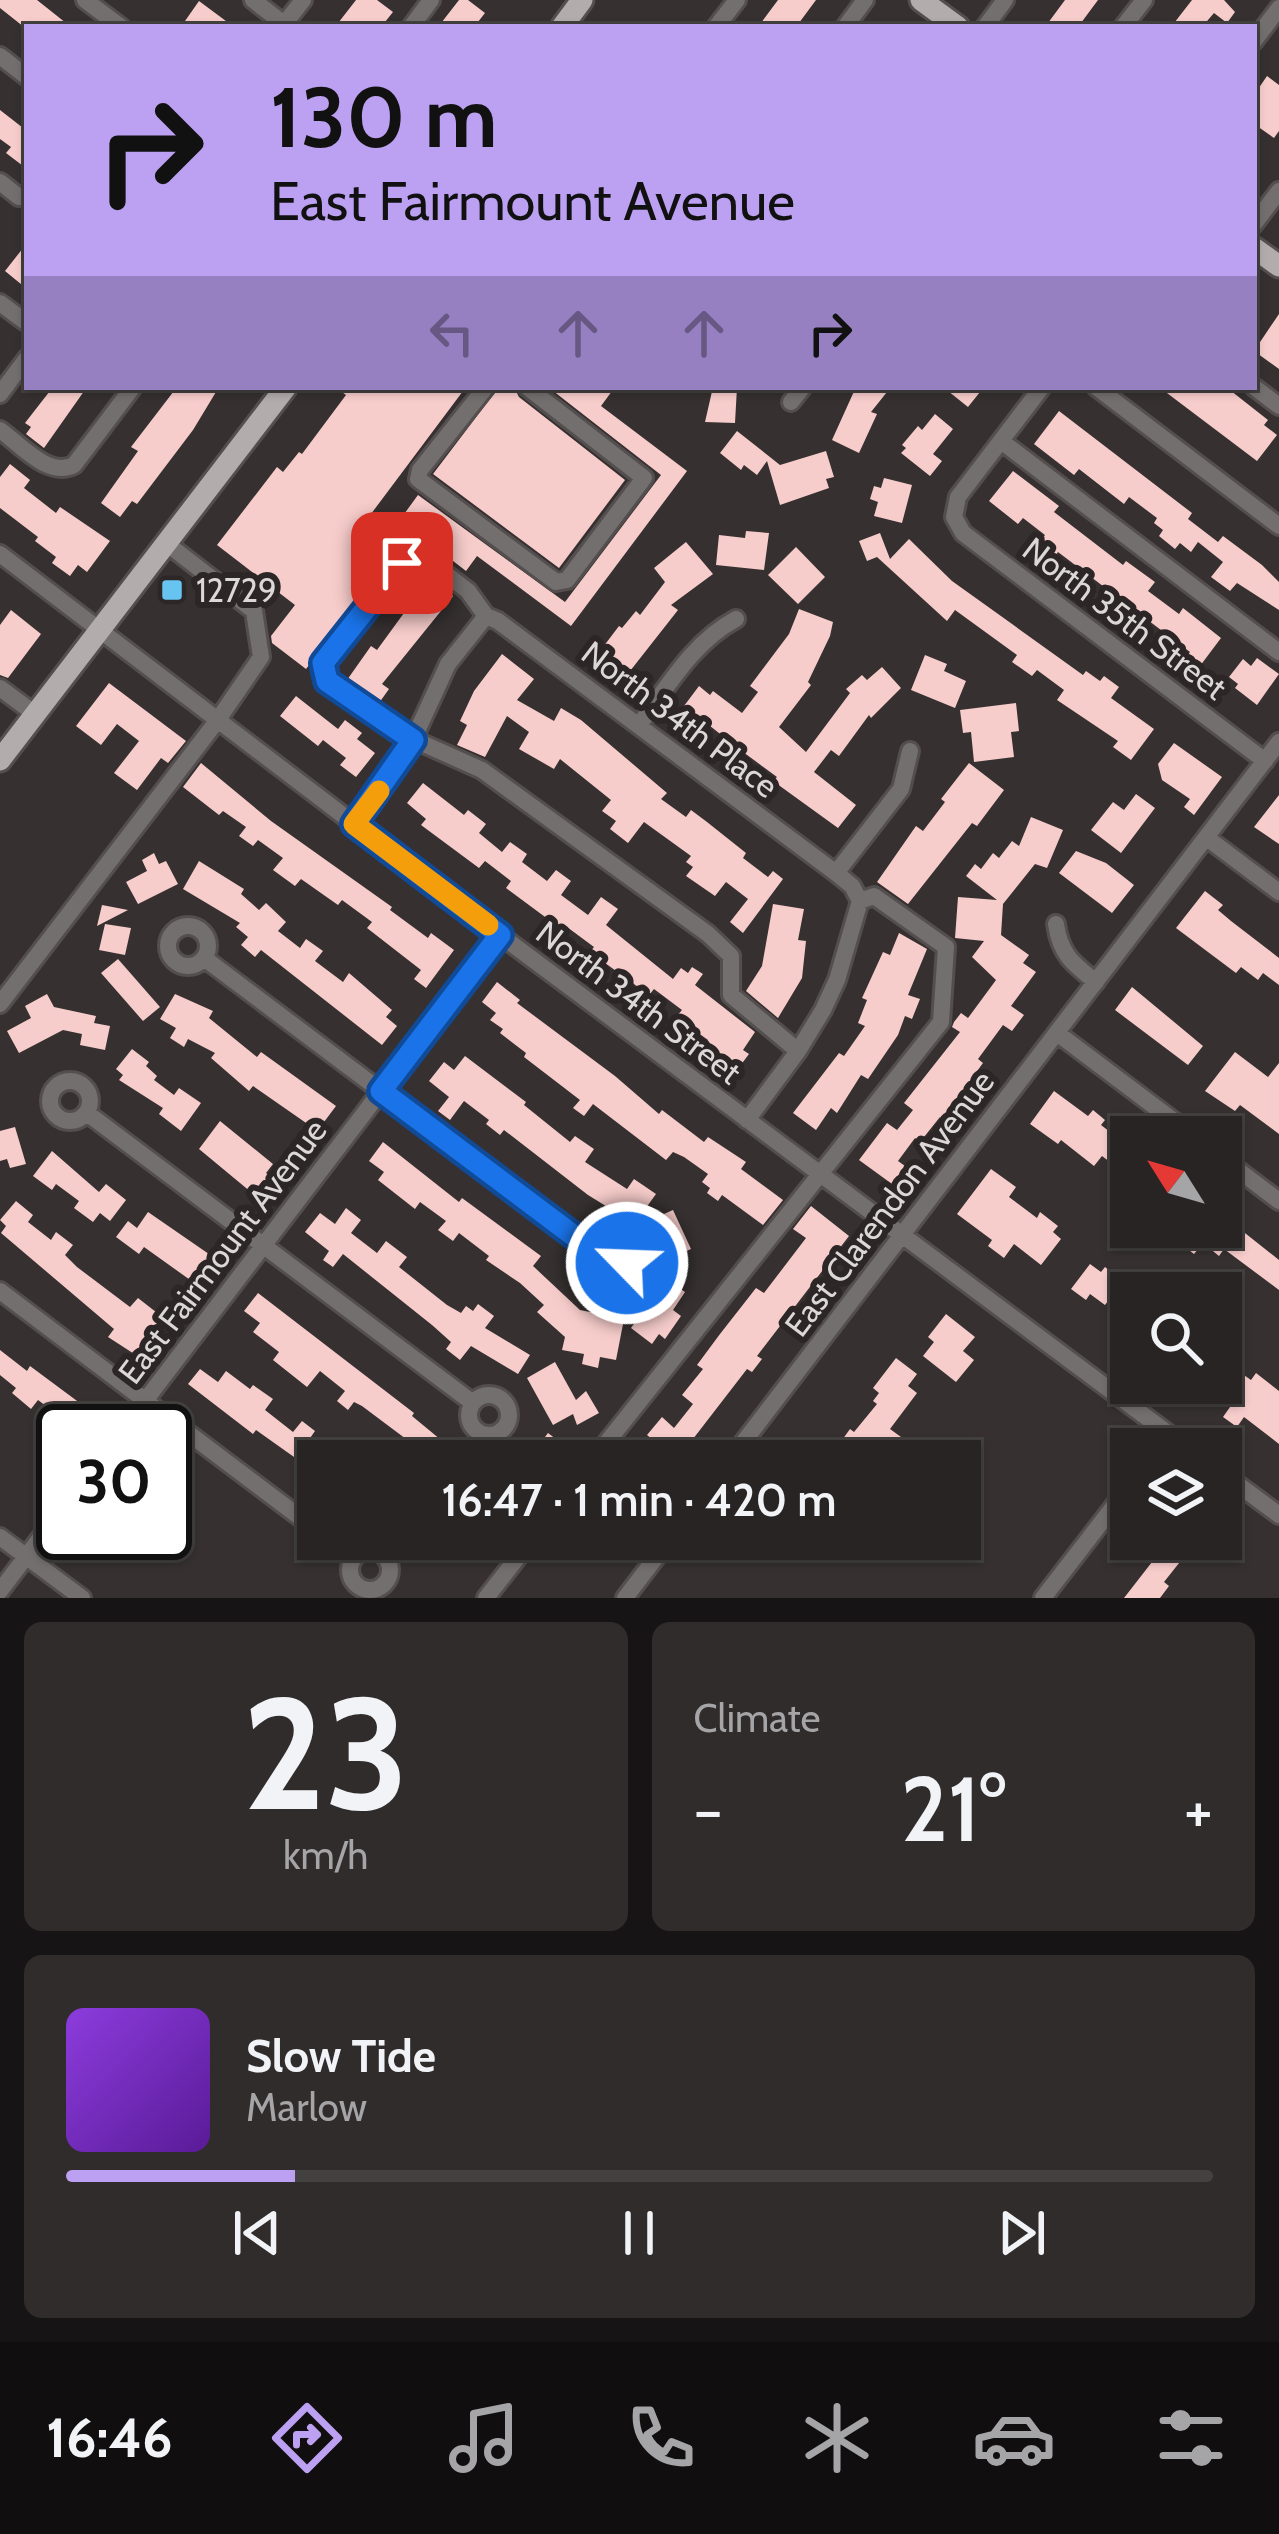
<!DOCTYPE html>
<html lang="en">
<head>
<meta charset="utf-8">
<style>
  :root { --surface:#282424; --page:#302c2c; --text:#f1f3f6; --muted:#a5a4a6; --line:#444141; --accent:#bca0f2 }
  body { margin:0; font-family:Cabin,sans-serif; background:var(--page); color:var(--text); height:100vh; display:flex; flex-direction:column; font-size:45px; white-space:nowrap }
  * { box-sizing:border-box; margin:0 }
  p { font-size:39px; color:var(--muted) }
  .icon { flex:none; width:66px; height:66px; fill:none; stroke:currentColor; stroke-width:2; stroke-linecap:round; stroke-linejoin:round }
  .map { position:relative; height:1598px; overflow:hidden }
  .details { display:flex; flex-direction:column; gap:24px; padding:24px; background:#161414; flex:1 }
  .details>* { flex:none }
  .top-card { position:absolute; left:24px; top:24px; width:1233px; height:366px; border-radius:0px; box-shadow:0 3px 9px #0004,0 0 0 3px var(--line); background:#bca0f2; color:#111; overflow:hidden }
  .needle { width:78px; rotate:307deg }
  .buttons { position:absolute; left:1110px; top:1116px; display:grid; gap:24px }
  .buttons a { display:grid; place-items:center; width:132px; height:132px; border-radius:0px; background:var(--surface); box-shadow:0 3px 9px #0004,0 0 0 3px var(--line); font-size:60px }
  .speed { position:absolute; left:36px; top:1404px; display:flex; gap:24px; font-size:60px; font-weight:700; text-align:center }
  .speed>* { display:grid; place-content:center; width:156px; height:156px; border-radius:50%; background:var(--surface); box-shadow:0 3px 9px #0004,0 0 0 3px var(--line); line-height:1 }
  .speed .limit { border:6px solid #111; border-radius:18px; background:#fff; color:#111 }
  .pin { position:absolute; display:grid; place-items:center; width:102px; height:102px; color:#fff; margin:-51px; border-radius:24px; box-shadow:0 6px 18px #0006 }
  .me { position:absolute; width:132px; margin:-66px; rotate:294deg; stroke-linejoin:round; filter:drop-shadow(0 0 9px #0008) }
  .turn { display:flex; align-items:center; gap:42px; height:252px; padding:0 48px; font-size:54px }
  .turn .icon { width:156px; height:156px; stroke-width:2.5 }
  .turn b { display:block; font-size:84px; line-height:102px }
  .lanes { display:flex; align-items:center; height:114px; padding:0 48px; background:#0003; justify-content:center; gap:60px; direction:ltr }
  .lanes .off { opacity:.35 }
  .big { font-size:90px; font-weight:600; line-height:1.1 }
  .details .card { flex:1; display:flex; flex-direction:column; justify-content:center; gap:18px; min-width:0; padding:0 42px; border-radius:18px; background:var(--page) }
  .details .dial { align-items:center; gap:0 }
  .dial b { font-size:156px; line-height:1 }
  .song { display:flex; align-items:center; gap:36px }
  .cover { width:144px; height:144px; border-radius:18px; background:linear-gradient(135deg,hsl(270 70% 55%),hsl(270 70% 35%)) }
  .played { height:12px; border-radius:6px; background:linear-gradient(90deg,var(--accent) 20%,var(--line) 20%) }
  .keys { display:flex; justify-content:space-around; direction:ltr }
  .heat { display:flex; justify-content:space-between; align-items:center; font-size:66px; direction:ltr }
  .details .tiles { flex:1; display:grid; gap:24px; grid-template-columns:1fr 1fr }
  .card:last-child { grid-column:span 2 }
  .trip { position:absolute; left:297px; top:1440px; width:684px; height:120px; border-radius:0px; background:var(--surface); box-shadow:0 3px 9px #0004,0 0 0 3px var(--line); font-weight:600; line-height:120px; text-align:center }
  .tabs { display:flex; height:192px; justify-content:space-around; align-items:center; background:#100e0e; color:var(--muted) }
  .tabs .icon { width:84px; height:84px }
  .tabs .on { color:var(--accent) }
  .tabs b { font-size:54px; color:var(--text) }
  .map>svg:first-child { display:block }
  .building { fill:#f7cdcb }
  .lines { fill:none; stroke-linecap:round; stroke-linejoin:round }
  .minor-casing { stroke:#544e4e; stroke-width:22 }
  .major-casing { stroke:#544e4e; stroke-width:27 }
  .minor { stroke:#736f6f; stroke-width:16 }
  .major { stroke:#b3acac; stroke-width:21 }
  .route-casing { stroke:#114b97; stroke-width:30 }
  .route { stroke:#1a73e8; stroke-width:21 }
  .slow { stroke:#f59e0b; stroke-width:21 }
  .poi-dot { fill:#67c4f0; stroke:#2c2626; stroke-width:4.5 }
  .labels { text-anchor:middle; stroke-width:12; stroke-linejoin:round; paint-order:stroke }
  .poi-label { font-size:33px; fill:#dcd8d7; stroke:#2c2626; text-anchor:start }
  .street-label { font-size:33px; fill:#dcd8d7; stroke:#2c2626 }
</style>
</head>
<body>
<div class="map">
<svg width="1279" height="1598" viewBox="0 0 1279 1598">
  <rect width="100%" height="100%" fill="#363030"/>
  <path class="building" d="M0 0H37L71 27H24L0 8Z
    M356 0H377L393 12 381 27H335Z
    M459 0H468L485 13 474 27H438Z
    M778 0H816L796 27H758Z
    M1065 0H1098L1078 27H1045Z
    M1192 0H1224L1235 12 1227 23 1214 13 1202 27H1171Z
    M199 1 234 27H194L185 21Z
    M1267 76 1279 85V131L1274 138 1254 124V95Z
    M0 110 27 131V169L6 153 11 147 0 139Z
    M27 243V289L5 271Z
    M1279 314V369L1254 351Z
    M53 387H87L44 448 26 434 31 427 25 423Z
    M177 387H219L193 430 137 504 132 501 120 517 101 503 138 451 131 447Z
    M335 387H466L359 530 380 547 418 495 565 602 661 475 548 387H615L601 406 687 471 571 626 477 556 466 571 426 540 411 543 405 539 306 669 272 643 271 636 295 605 217 545 277 467 283 472 299 452 302 454 346 395Z
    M499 387H514L519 397 625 480 559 568 433 474Z
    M713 387H737L735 423 705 422Z
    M856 387H891L871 412 877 414 859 453 832 440Z
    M943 387H984L968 407Z
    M1159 387H1226L1268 420 1264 425 1277 435 1257 461Z
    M1059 411 1192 513 1188 519 1218 542 1223 536 1262 565 1279 582V610L1237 583 1230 591 1211 577 1223 562 1198 542 1191 552 1180 543 1175 549 1159 536 1163 530 1154 523 1157 518 1129 497 1124 504 1079 469 1074 475 1034 444Z
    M935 414 953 429 933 454 942 461 930 476 901 453 906 448 902 445 918 426 922 430Z
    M737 431 780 465 826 451 834 477 826 479 829 488 780 505 767 461 757 475 744 465 741 470 720 453Z
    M10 464 30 480 24 488 56 513 60 507 110 541 87 572 78 565 70 576 52 563 56 557 35 541 38 537 0 508V477Z
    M1013 471 1059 506 1054 512 1123 565 1126 561 1155 582 1148 591 1179 614 1183 608 1221 638 1197 670 1184 660 1190 652 1058 552 1053 559 1036 547 1045 535 1023 518 1018 524 989 501Z
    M884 478 912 485 902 523 874 516 878 502 870 499 874 486 881 488Z
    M746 531 769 533 764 570 716 565 719 535 745 538Z
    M880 533 890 559 909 539 952 581 1083 675 1086 671 1100 681 1104 676 1119 687 1111 698 1154 729 1131 760 1113 747 1118 741 1057 700 1064 690 1037 670 1032 676 1012 662 1017 655 955 610 947 621 877 557 867 561 859 541Z
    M686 542 713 574 671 605 678 610 623 680 594 659 619 626 622 628 636 611 640 615 665 582 654 568Z
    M796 547 825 577 798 604 768 575Z
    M437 583 453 596 382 684 389 689 379 703 347 680 371 646 377 650 420 591 427 596Z
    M799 609 833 622 830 636 808 682 811 685 779 727 806 752 850 693 846 689 862 675 867 680 882 667 901 688 871 718 869 715 839 756 831 750 814 772 856 805 838 828 773 781 777 777 739 749 736 753 721 742 724 737 700 718 697 722 681 710 699 686 710 695 713 691 742 713 758 692 750 686 789 634Z
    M11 610 41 634 8 678 0 675V625Z
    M502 654 534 679 517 700 554 721 561 708 581 720 667 793 661 799 686 817 691 810 707 822 746 853 743 858 768 877 773 871 783 879 743 933 730 922 748 899 726 882 715 896 686 876 693 867 686 862 691 856 644 822 628 843 610 829 616 821 602 811 611 800 560 759 554 769 519 749 529 732 507 716 485 757 457 745 467 725 460 721 474 691Z
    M925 655 947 664 944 671 966 681 955 708 911 690Z
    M1257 658 1279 674 1257 705 1235 688 1238 684 1229 677 1243 659 1251 666Z
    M109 683 186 741 168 763 161 758 137 790 114 773 139 741 117 724 101 745 76 726Z
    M296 696 338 729 345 720 362 733 357 739 375 753 356 777 340 765 346 758 323 740 318 746 280 716Z
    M1016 703 1019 731 1011 732 1014 757 974 762 971 732 963 733 960 710Z
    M1174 743 1222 777 1194 815 1184 807 1190 799 1162 780 1158 764Z
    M201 763 271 821 392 907 390 910 428 938 431 933 454 950 426 988 414 979 421 970 367 928 372 922 342 900 338 905 301 879 295 886 273 870 283 858 258 840 253 846 239 836 246 827 223 811 219 815 183 787Z
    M969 763 1004 790 977 826 972 823 908 904 877 882 916 826 923 831 945 802 941 799Z
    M423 783 464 815 468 810 486 824 479 833 502 852 510 842 527 854 522 862 547 881 556 870 571 881 561 895 588 915 601 897 618 909 606 925 673 979 681 968 688 973 692 967 703 974 695 985 755 1032 743 1050 749 1054 737 1070 704 1046 708 1040 676 1017 682 1010 654 989 649 995 590 952 594 947 567 927 564 931 506 888 511 881 485 861 479 868 421 825 426 819 407 803Z
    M1136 794 1155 808 1121 853 1091 830 1113 802 1124 810Z
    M1279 795V844L1254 827Z
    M1031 817 1063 830 1047 868 1035 864 1003 904 1001 935 1029 955 1023 963 1036 972 1011 1006 1024 1015 1012 1031 1003 1025 978 1059 983 1063 950 1108 954 1111 945 1122 940 1117 920 1142 915 1138 898 1161 905 1166 892 1184 859 1160 887 1123 897 1130 913 1110 904 1103 960 1032 952 1027 954 1022 961 1013 968 1018 996 980 972 957 984 941 955 938 958 897 997 900 966 876 975 864 981 869 993 853 999 858 1012 841 1019 846Z
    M1076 851 1106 863 1134 885 1112 913 1059 873Z
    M154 853 159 864 166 861 178 884 138 904 126 882 147 871 142 860Z
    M199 861 244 889 241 894 259 910 266 903 286 922 278 931 300 948 306 939 323 951 315 961 343 982 349 973 392 1010 386 1017 397 1026 382 1045 261 950 255 957 241 945 248 937 236 927 240 923 183 889Z
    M1205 891 1223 905 1218 910 1231 921 1279 958V985L1263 973 1258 980 1241 967 1236 973 1176 928Z
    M773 904 804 909 798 940 806 941 802 978 778 1018 746 991 762 966Z
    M102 905 128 910 97 926Z
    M105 924 131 928 125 955 99 950Z
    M899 933 927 949 908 995 920 999 912 1019 905 1016 898 1035 868 1079 861 1075 837 1113 831 1108 816 1130 793 1113 839 1053 844 1056 865 1026 858 1023 867 1000 862 998 883 952 890 955Z
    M118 959 160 1007 143 1021 101 973Z
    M497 982 520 1000 517 1003 615 1076 659 1114 662 1110 704 1142 708 1137 746 1162 741 1169 783 1200 763 1225 722 1195 718 1201 707 1193 710 1188 702 1182 708 1174 684 1157 673 1152 666 1160 593 1104 584 1116 573 1108 580 1100 524 1057 526 1053 500 1033 503 1029 490 1020 496 1013 482 1002Z
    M1132 987 1203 1046 1188 1065 1115 1010Z
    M47 994 54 1007 96 1016 94 1023 110 1026 105 1050 80 1045 82 1034 63 1030 19 1053 7 1031 31 1018 25 1006Z
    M175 994 213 1011 209 1018 257 1057 261 1052 336 1106 321 1126 313 1120 309 1125 253 1086 249 1091 211 1058 215 1053 188 1039 184 1047 170 1038 176 1028 160 1019Z
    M132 1049 149 1062 146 1066 157 1076 154 1080 174 1095 179 1088 201 1103 181 1131 159 1114 163 1108 119 1080 123 1075 116 1069Z
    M1235 1052 1268 1077 1279 1063V1134L1240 1105 1235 1111 1205 1091Z
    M465 1056 526 1102 524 1105 570 1142 575 1136 594 1149 585 1162 627 1189 634 1179 656 1194 638 1219 626 1210 622 1216 588 1195 504 1130 500 1135 486 1124 489 1120 464 1101 450 1120 438 1111 449 1097 429 1081 444 1062 454 1070Z
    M1054 1091 1088 1116 1093 1110 1105 1120 1101 1125 1131 1148V1178L1102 1156 1094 1166 1061 1140 1058 1144 1030 1124Z
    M220 1121 273 1164 266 1173 278 1183 263 1202 199 1149Z
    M15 1127 26 1164 10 1168 7 1159 0 1161V1131Z
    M383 1142 459 1202 462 1198 541 1256 533 1266 580 1310 624 1319 616 1360 600 1357 598 1368 582 1364 584 1354 562 1350 565 1337 537 1312 544 1305 520 1283 486 1260 489 1256 459 1233 453 1241 438 1230 446 1221 420 1202 415 1209 378 1180 384 1172 369 1161Z
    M52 1151 99 1192 106 1184 126 1200 110 1221 100 1213 93 1222 74 1208 79 1201 56 1184 52 1190 33 1176Z
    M991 1169 1016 1187 1009 1197 1037 1218 1040 1212 1058 1226 1053 1232 1061 1239 1041 1265 1014 1244 1004 1258 988 1246 992 1240 957 1214Z
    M16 1201 33 1215 28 1222 51 1240 56 1232 73 1245 65 1255 77 1267 130 1307 138 1298 170 1323 142 1359 108 1337 114 1329 1 1233 6 1226 0 1220Z
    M811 1206 849 1236 757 1356 762 1359 752 1372 747 1369 676 1461H637L653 1440 647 1435 662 1417 674 1428 693 1404 682 1395 703 1369 697 1365 720 1334 756 1288 764 1293 806 1238 793 1229Z
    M346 1208 361 1220 351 1233 377 1253 386 1241 407 1257 399 1267 447 1305 461 1313 466 1306 473 1311 478 1304 494 1316 485 1328 530 1355 518 1374 471 1346 460 1360 446 1349 451 1342 432 1325 343 1254 333 1267 323 1260 329 1251 305 1232 320 1213 335 1224Z
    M673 1210 691 1249 665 1261 646 1222Z
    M148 1212 219 1261 200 1287 144 1247 139 1254 116 1237 128 1221 137 1228Z
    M1221 1214 1279 1260V1290L1224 1249 1219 1256 1203 1243 1194 1254 1175 1239 1185 1227H1221Z
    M1090 1264 1101 1272 1105 1267 1116 1276 1113 1280 1120 1285 1105 1305 1090 1294 1086 1300 1071 1289Z
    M666 1279 685 1292 673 1310 681 1316 665 1339 659 1334 652 1344 631 1328Z
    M258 1293 414 1413 412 1416 458 1454 453 1461H409L417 1452 410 1442 362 1406 354 1402 348 1410 337 1401 345 1391 320 1371 307 1387 273 1360 279 1352 253 1332 260 1323 244 1311Z
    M946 1314 975 1337 963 1351 974 1360 956 1382 923 1356 934 1342 928 1337Z
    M0 1350 27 1371 30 1366 100 1418 90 1431H60L67 1422 38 1400 31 1409 12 1393 16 1388 0 1375Z
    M896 1358 917 1374 908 1386 917 1393 890 1429 934 1461H900L879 1446 867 1461H827L850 1429 854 1432 877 1404 873 1401 879 1393 873 1388Z
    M1221 1359 1251 1380 1256 1373 1279 1391V1444L1244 1417 1237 1427 1223 1417 1230 1407 1196 1383H1221Z
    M555 1362 576 1400 586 1391 599 1413 577 1425 573 1414 553 1425 527 1378Z
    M200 1369 218 1382 226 1371 250 1389 253 1385 273 1399 265 1410 293 1432 302 1421 315 1431 308 1441 334 1461H318V1474L256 1430 253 1434 188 1384Z
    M548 1433 574 1453 568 1461H527Z
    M1169 1539H1206L1192 1557 1187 1553 1164 1582 1169 1586 1160 1598H1124L1159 1553 1162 1556 1173 1542Z"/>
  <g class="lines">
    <g class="minor-casing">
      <path id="minor" d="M85 0 121 27
        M253 0 284 24
        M282 27 303 0
        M411 27 431 0
        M716 27 737 0
        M845 27 865 0
        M985 27 1005 0
        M1123 27 1144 0
        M1254 41 1279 8
        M0 56 27 77
        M0 182 19 197 27 196
        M1254 224 1279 191
        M0 303 27 323
        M486 387 420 470 418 479 556 582 567 580 644 478 527 387
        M1042 387 958 497 954 517 963 533 1265 761
        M1096 387 1279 526
        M1254 387 1279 406
        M0 394 27 358
        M791 402 803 387
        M0 430C21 445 48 478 74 465L133 387
        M1001 441 1279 652
        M0 554 500 935 1189 1449
        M0 688 35 714
        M639 725C668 686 693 642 736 619
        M354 824 413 740 448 664 486 616
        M1207 838 1279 892
        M1056 924C1060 954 1073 964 1096 982
        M168 946a20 20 0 1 1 40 0a20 20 0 1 1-40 0Z
        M204 958 590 1248
        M0 1004 217 721 261 657 254 611 166 543
        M1057 1033 1195 1137
        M798 1051 731 995V956L708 934 482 770 395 731 327 681 323 663 402 563 419 553 468 591 486 616 498 621 836 873
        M50 1101a20 20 0 1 1 40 0a20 20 0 1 1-40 0Z
        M87 1113 473 1403
        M747 1120 798 1051 823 1010 837 980 860 901 852 886 836 873 901 789 910 751
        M1221 1157 1279 1201
        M586 1260a20 20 0 1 1 40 0a20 20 0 1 1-40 0Z
        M0 1291 318 1531
        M469 1415a20 20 0 1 1 40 0a20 20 0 1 1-40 0Z
        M122 1431 500 935
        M1158 1449 1169 1434
        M592 1461 941 1022 946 947 874 896 860 901
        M729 1461 1279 742
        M1221 1472 1279 1515
        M0 1537 82 1598
        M329 1539 354 1558
        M350 1570a20 20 0 1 1 40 0a20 20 0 1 1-40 0Z
        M0 1591 63 1508
        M486 1598 532 1539
        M625 1598 670 1539
        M1043 1598 1131 1484"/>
    </g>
    <g class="major-casing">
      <path id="major" d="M921 0 958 27
        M562 27 582 0
        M1254 248 1279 266
        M0 760 286 387"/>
    </g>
    <use href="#minor" class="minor"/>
    <use href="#major" class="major"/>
  </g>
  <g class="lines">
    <g class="route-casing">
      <path id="route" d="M402 563 323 663 327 681 413 740 354 824 500 935 381 1091 590 1248 601 1240 620 1245 627 1263"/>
    </g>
    <use href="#route" class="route"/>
    <path class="slow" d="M379 791 354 824 488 925"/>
  </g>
  <rect class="poi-dot" x="160" y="578" width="24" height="24" rx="6"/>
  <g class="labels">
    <g class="poi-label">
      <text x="196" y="602">12729</text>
    </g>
    <g class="street-label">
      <text transform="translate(1125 618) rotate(37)" y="12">North 35th Street</text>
      <text transform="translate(680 719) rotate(37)" y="12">North 34th Place</text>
      <text transform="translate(639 1002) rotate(37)" y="12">North 34th Street</text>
      <text transform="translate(889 1203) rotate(-53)" y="12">East Clarendon Avenue</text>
      <text transform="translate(222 1251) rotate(-53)" y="12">East Fairmount Avenue</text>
    </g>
  </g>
</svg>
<div class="buttons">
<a><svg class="needle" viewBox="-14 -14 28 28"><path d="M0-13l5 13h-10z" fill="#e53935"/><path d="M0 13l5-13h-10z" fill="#a5a4a6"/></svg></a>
<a><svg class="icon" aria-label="search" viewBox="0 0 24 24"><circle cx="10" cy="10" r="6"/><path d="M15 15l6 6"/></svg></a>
<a><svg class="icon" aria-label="layers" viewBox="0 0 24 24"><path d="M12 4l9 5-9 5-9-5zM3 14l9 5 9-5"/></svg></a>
</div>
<div class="speed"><div class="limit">30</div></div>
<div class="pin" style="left:402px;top:563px;background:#d93025"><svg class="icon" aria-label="arrive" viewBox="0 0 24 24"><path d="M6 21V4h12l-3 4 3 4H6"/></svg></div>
<svg class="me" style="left:627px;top:1263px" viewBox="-20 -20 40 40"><circle r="17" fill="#1a73e8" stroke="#fff" stroke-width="3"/><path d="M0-11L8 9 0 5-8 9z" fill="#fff"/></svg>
<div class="trip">16:47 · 1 min · 420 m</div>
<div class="top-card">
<div class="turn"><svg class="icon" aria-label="right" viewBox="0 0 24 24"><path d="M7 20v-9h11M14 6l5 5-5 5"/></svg><div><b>130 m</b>East Fairmount Avenue</div></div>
<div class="lanes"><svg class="icon off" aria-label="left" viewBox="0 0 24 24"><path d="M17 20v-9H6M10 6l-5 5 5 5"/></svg><svg class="icon off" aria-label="ahead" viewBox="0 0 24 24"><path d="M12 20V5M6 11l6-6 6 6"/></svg><svg class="icon off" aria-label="ahead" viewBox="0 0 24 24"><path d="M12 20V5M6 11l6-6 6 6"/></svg><svg class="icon" aria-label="right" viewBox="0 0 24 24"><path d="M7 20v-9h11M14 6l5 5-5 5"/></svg></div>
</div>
</div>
<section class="details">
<div class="tiles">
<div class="card dial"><b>23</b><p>km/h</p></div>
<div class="card"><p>Climate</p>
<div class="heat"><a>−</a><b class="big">21°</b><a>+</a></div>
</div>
<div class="card">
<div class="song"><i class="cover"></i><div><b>Slow Tide</b><p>Marlow</p></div></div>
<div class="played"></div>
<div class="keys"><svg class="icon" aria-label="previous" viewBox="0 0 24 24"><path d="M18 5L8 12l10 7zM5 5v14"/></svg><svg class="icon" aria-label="pause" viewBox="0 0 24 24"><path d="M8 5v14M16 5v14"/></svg><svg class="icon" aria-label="next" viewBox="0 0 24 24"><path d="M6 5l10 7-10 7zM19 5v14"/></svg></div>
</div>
</div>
</section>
<nav class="tabs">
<b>16:46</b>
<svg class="icon on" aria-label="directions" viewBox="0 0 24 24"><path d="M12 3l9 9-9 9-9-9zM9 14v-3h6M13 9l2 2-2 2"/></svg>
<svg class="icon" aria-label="music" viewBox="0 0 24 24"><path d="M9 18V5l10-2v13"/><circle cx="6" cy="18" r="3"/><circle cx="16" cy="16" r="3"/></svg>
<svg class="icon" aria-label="phone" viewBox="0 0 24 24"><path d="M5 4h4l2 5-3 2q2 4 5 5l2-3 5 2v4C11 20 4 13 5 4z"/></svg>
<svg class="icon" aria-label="climate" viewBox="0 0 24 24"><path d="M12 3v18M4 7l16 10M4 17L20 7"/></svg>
<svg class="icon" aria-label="car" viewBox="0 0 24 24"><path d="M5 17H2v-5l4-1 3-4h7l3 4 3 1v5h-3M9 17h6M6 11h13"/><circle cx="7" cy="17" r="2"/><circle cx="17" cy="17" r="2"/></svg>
<svg class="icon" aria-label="filters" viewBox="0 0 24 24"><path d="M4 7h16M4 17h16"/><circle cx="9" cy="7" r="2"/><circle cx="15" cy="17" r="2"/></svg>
</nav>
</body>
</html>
